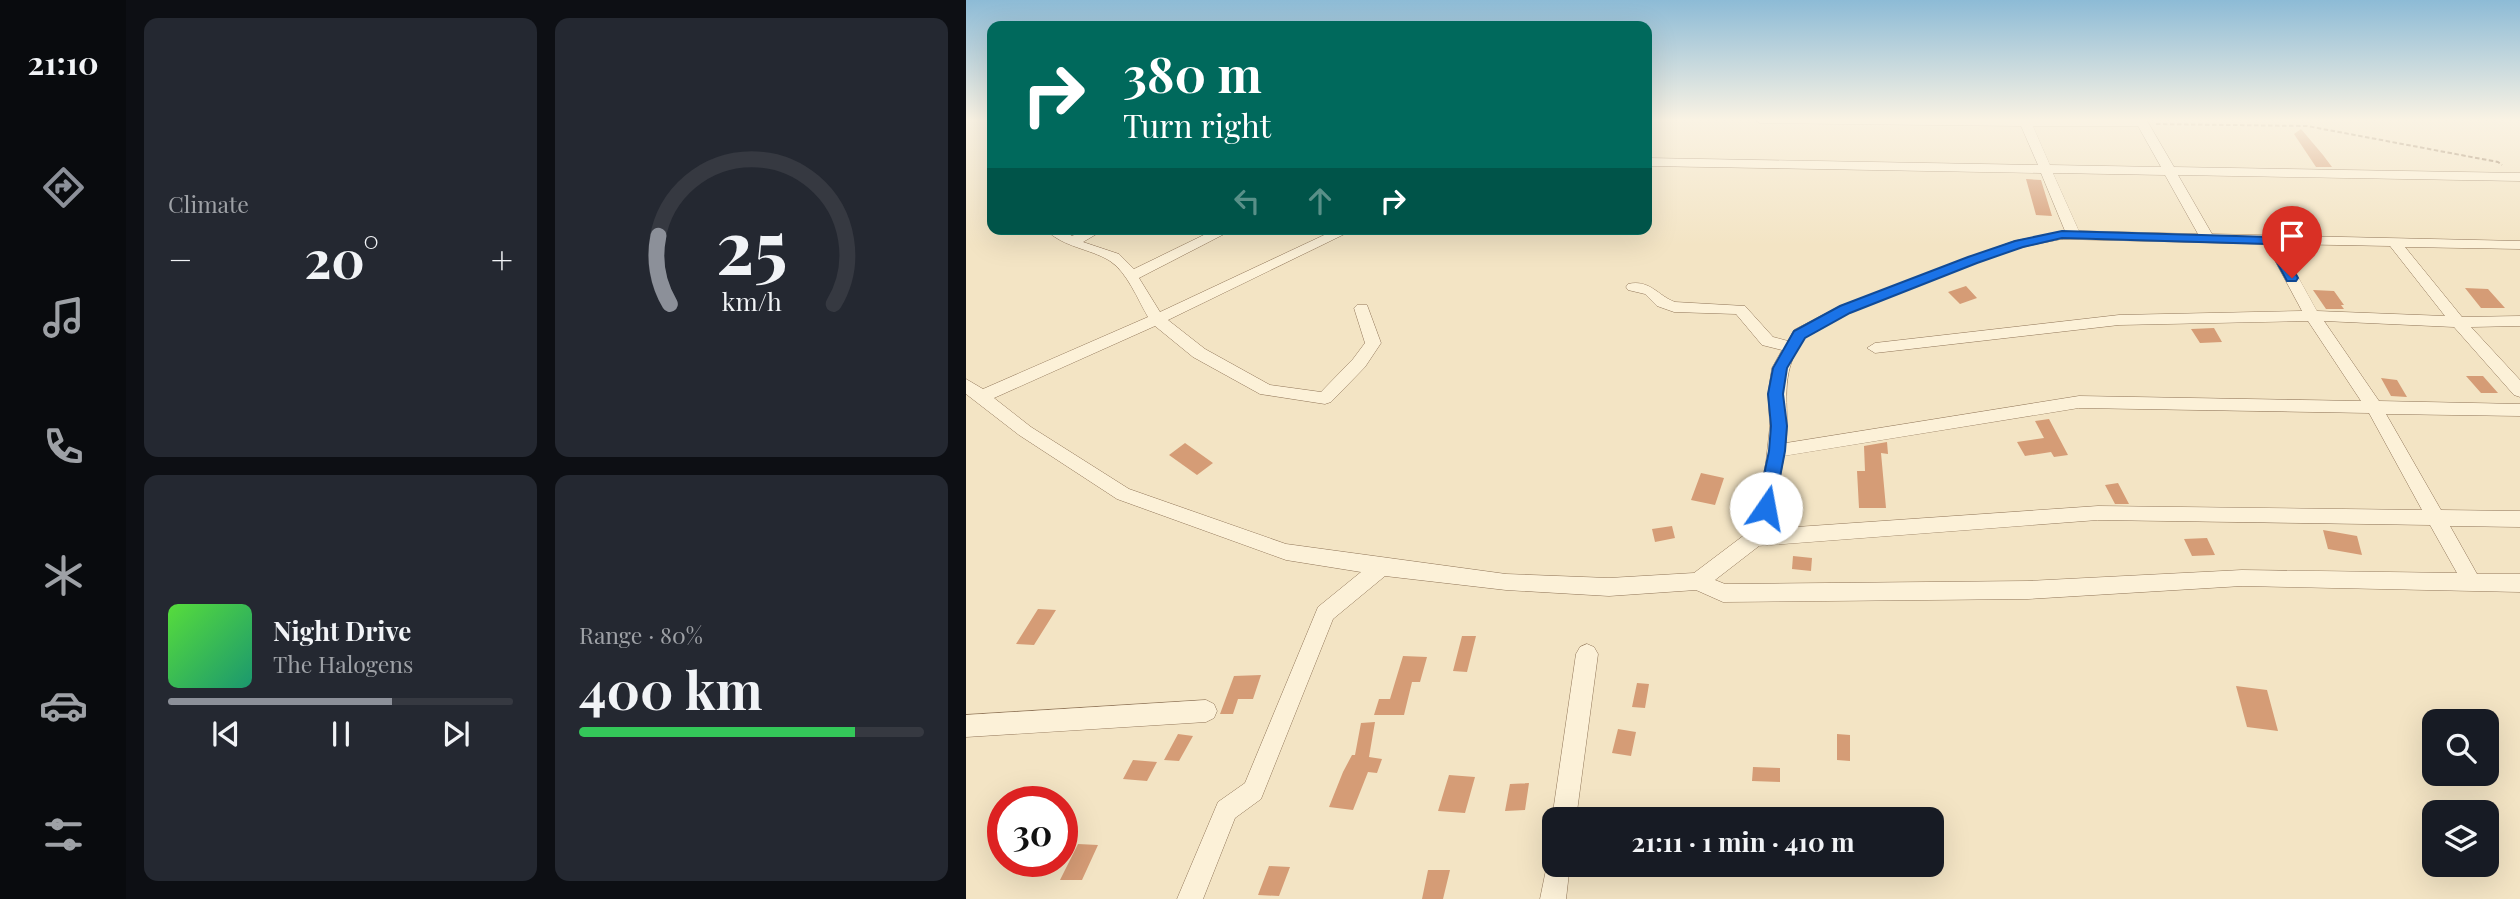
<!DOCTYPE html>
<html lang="en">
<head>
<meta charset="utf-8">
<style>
  :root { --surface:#171b24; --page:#242831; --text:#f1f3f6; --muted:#9ea1a6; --line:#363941; --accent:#8c9099 }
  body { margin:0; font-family:"Playfair Display",serif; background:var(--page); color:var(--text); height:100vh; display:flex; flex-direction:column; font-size:26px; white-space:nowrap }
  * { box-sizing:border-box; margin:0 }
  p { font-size:23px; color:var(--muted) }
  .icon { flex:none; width:38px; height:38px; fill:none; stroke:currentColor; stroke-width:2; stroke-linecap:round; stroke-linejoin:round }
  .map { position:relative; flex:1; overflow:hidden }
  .sheet { display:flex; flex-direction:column; gap:18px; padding:18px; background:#0d0f14; width:840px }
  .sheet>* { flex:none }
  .banner { position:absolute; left:21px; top:21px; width:665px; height:214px; border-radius:14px; box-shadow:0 7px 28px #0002; background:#00695c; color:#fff; overflow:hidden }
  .tools { position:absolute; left:1456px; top:709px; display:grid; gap:14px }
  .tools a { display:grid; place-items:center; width:77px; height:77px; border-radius:14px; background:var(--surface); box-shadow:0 7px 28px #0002; font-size:35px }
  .speed { position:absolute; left:21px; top:786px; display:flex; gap:14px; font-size:35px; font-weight:700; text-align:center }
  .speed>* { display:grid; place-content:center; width:91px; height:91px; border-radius:50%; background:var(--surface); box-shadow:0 7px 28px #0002; line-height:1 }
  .speed .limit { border:10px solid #d22; background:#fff; color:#111 }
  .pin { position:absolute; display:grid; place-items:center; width:60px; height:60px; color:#fff; margin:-72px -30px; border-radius:50% 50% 50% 0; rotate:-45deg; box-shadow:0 0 7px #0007 }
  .pin .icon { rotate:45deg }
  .me { position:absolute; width:77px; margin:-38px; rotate:12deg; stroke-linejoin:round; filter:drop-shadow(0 0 5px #0008) }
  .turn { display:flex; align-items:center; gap:24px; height:147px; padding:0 21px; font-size:32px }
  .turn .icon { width:91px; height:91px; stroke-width:2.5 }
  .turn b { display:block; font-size:49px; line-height:60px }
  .lanes { display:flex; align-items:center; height:66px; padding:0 21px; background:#0003; justify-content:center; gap:35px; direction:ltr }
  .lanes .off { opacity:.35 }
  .big { font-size:52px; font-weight:700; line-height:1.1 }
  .sheet .tile { flex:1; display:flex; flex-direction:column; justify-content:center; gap:10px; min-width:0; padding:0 24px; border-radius:14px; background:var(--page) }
  .sheet .dial { align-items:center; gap:0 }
  .dial svg { height:182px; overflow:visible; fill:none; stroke:var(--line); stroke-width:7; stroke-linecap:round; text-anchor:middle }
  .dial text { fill:var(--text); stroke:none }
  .song { display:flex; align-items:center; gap:21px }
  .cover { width:84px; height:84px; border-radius:10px; background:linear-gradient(135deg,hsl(110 70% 55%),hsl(160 70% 35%)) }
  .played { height:7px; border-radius:4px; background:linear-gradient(90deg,var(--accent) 65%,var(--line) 65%) }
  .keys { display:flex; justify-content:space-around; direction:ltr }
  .heat { display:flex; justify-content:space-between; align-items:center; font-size:38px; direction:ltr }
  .charge { height:10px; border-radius:5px; background:linear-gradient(90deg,#34c759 80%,var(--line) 0) }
  .sheet .tiles { flex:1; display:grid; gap:18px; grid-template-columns:repeat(2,1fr) }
  .trip { position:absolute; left:576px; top:807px; width:402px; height:70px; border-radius:14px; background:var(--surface); box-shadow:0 7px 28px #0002; font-weight:700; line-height:70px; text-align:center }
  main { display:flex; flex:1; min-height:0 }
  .tabs { display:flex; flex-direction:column; width:126px; justify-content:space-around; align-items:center; background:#090b0e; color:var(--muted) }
  .tabs .icon { width:49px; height:49px }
  .tabs .on { color:var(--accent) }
  .tabs b { font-size:32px; color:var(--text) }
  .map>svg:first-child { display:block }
  .building { fill:#d59c76 }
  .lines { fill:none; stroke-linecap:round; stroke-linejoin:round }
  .minor-casing { stroke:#907558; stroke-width:1 }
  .path { stroke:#907558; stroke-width:2; stroke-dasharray:4.5 2.5; stroke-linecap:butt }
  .minor { fill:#fcf1d8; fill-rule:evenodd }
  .route { fill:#1a73e8; stroke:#114b97; stroke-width:2 }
</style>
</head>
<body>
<main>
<nav class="tabs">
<b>21:10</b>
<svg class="icon on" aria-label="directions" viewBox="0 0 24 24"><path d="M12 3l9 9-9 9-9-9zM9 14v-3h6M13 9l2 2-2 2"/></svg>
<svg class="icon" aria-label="music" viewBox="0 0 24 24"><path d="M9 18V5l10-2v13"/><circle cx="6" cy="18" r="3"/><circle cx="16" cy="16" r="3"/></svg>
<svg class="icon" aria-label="phone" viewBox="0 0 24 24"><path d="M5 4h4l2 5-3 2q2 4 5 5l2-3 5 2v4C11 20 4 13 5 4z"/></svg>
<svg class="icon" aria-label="climate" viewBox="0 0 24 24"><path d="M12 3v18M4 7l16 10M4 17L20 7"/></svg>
<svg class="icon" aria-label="car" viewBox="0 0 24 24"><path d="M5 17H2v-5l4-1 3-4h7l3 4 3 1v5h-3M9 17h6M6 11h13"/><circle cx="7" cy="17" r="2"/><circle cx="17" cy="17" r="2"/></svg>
<svg class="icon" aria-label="filters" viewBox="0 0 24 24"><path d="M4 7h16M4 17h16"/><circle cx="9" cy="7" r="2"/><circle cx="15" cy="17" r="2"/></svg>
</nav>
<section class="sheet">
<div class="tiles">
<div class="tile"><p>Climate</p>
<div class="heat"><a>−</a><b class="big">20°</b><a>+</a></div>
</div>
<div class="tile dial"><svg viewBox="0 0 100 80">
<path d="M14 69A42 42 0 1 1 86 69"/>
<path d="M14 69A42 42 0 0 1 9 39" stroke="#8c9099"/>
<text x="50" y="56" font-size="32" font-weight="700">25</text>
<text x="50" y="72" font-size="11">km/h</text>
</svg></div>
<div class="tile">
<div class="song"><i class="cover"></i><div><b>Night Drive</b><p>The Halogens</p></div></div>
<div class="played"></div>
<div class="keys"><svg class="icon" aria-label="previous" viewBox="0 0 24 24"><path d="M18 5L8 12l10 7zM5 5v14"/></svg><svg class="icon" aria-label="pause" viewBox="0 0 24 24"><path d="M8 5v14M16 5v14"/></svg><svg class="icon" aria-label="next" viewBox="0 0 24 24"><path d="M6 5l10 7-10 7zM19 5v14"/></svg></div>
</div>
<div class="tile"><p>Range · 80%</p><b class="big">400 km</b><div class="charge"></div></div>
</div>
</section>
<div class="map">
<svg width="1554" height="899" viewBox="0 0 1554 899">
  <rect width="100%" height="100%" fill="#f3e4c4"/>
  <path class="building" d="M1335 129 1357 155 1366 167H1350L1328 134Z
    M1060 179 1075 180 1086 216 1070 215Z
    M1000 286 1011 298 994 304 982 292Z
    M1499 288 1522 289 1539 308H1515Z
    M1347 290 1368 291 1378 305H1375L1378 309H1360Z
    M1248 328 1256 342 1234 343 1225 329Z
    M1500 376H1517L1532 393H1515Z
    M1415 378 1431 380 1441 397 1425 396Z
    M1083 419 1102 455 1088 457 1085 452 1059 456 1051 442 1078 438 1069 421Z
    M921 442 922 454 915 453 920 508H893L891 471H899L898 446Z
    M219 443 247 463 231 475 203 455Z
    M735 473 758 478 749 505 725 500Z
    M1152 483 1163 504H1149L1139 485Z
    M706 526 709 538 689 542 686 529Z
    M1357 530 1391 536 1396 555 1362 549Z
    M1241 538 1249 555 1226 556 1218 539Z
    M827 556 846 558 845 571 826 569Z
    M72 609 90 610 68 645 50 644Z
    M496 636H510L501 672 487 671Z
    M437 656 461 657 454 682H446L438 715H408L413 699H424Z
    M295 675 287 699H272L267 714H254L268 676Z
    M671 683 683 684 679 708 666 707Z
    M1270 686 1301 690 1312 731 1281 727Z
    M409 722 403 757 416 759 411 773 402 772 387 810 363 807 377 772 386 755H389L395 723Z
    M652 729 670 732 665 756 646 753Z
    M212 734 227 736 213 761 198 760Z
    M871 734 884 735V761L871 760Z
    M167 760 191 762 181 781 157 779Z
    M787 767 814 768V782L786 781Z
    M483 775 509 777 499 813 472 811Z
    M563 783 559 810 539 811 544 784Z
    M112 844 132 845 116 880H94Z
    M303 866 324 867 313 896 292 895Z
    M462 870H484L477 899H456Z"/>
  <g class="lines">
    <g class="minor-casing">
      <path id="minor" d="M788 119H1180L1208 167 1554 173V181L1212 175 1246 234 1554 241V249L1439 247 1496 317 1554 316V326L1505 327 1554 380V397L1548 395 1488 327 1358 321 1413 401 1554 404V416L1420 414 1475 510 1554 511V527L1484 526 1511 574H1554V592L1276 586 1062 599 757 602 730 590 643 596 540 590 419 576 367 619 295 799 269 818 237 899H211L252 802 279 783 352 607 395 572 320 560 151 499 53 435 0 394V379L17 389 182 317C172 300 161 272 144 261 123 248 98 248 79 229H95L106 236 121 229H139L117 242 153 254 168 269 250 229H268L173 278 194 312 371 229H389L202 320 239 349 304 385 355 392 387 359 399 343 388 308 391 305H401L415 343 399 367 365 402 359 404 294 394 227 357 189 326 28 398 65 427 163 489 320 544 540 574 643 578 728 573 781 533 791 507 800 462 804 426 802 394 806 368 816 350 796 345 770 314 708 312 691 306 679 294 662 290 660 287 662 284C684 279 692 296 709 302L779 306 807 337 822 341 828 330 874 306 1048 241 1099 231 1075 173 681 166V158L1072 165 1055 126 794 123ZM1067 126H1172L1195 167 1084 165ZM1087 173 1199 175 1232 234 1113 231ZM1096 239 1300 244 1336 311 1153 315 909 343 901 348 909 353 1153 325 1342 321 1395 401 1113 396 820 443C824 403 812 376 837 340 853 318 1019 259 1054 248 1068 244 1082 242 1096 239ZM1314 244 1424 246 1479 316 1351 311ZM1113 408 1403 413 1456 510 1132 506 802 529 809 507 818 456ZM1132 520 1464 525 1491 573 1276 570 1062 581 759 584 749 580 793 546Z
        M621 644 628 647 632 654 610 819H588V824L586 819 610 654 614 647Z
        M240 700 248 704 251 711 248 718 240 722 0 737V715Z
        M588 853V864H604L600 899H574L583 855Z"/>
    </g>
    <path class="path" d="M1190 124 1341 126 1532 162 1536 165"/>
    <use href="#minor" class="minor"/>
  </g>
  <linearGradient id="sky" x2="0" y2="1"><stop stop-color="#8dbbd6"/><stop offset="0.49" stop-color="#faf3e4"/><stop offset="1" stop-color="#faf3e4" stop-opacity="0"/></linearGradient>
  <rect width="1554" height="245" fill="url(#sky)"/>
  <path class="route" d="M1096 231 1305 237 1311 240 1332 278 1330 281H1321L1301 244 1096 238 1057 247 1011 263 884 313 839 338 821 368 817 394 821 426 819 451 808 508 806 512H794L791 508 803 451 805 426 802 394 807 368 828 331 874 306 1002 257 1049 241Z"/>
</svg>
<div class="tools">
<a><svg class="icon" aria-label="search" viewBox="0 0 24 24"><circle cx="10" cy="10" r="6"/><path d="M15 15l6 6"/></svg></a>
<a><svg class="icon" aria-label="layers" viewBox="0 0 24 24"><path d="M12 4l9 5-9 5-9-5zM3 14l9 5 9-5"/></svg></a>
</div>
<div class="speed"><div class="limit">30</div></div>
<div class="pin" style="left:1326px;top:278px;background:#d93025"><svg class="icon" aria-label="arrive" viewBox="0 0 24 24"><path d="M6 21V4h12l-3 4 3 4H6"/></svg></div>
<svg class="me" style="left:800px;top:508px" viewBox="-20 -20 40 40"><circle r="19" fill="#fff"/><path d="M0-13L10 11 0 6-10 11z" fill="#1a73e8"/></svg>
<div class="trip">21:11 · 1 min · 410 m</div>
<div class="banner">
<div class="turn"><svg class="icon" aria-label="right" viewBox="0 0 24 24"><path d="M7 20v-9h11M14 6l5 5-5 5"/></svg><div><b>380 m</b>Turn right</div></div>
<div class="lanes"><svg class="icon off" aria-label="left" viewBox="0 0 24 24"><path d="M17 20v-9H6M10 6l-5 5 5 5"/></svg><svg class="icon off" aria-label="ahead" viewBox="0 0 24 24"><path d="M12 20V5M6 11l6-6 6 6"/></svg><svg class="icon" aria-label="right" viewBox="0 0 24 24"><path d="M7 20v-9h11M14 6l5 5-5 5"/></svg></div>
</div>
</div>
</main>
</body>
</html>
